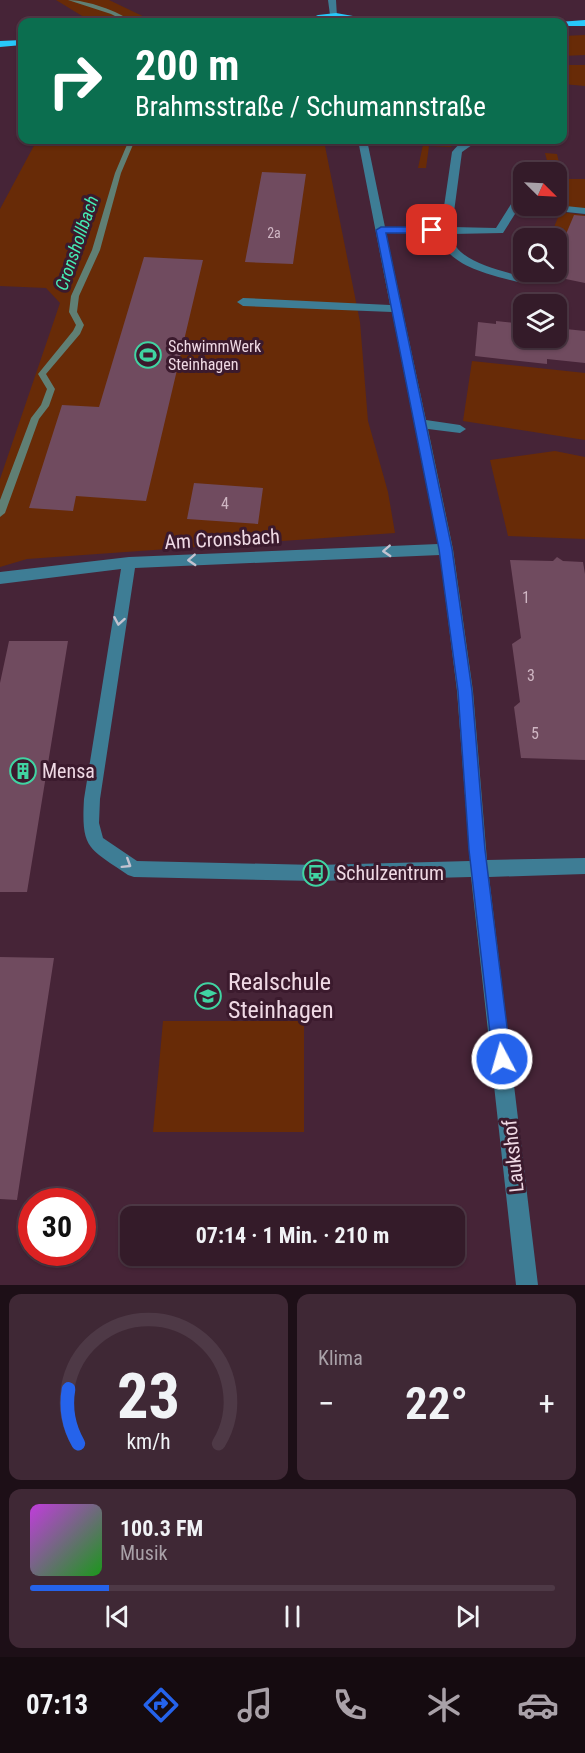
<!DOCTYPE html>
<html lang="de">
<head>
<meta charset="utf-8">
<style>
  :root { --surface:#341b29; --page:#3f2835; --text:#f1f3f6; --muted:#a9a1a8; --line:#4e3946; --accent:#2563eb }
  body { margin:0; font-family:"Roboto Condensed",sans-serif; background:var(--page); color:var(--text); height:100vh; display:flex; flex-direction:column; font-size:22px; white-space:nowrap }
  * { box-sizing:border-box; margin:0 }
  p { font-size:20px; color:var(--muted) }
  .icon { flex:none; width:33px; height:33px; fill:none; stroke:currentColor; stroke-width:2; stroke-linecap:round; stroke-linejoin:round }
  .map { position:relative; height:1285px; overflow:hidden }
  .side { display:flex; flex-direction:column; gap:9px; padding:9px; background:#1d0f17; flex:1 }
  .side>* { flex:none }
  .banner { position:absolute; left:18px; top:18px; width:549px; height:126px; border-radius:12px; box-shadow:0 2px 4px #0004,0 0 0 2px var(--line); background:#0b6e4f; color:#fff; overflow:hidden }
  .needle { width:39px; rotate:114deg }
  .tools { position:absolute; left:513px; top:162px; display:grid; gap:12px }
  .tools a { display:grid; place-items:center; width:54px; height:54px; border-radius:12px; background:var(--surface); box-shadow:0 2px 4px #0004,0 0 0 2px var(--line); font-size:30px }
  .speed { position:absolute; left:18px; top:1188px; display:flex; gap:12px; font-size:30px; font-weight:700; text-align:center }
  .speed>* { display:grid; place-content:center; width:78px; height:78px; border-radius:50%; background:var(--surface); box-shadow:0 2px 4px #0004,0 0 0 2px var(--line); line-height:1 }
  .speed .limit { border:9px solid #d22; background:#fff; color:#111 }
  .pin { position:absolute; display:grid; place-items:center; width:51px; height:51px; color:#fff; margin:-26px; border-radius:12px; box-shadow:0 3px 9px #0006 }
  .me { position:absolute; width:66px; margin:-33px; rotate:354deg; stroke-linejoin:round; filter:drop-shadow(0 0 4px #0008) }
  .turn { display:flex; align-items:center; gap:21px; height:126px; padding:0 18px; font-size:27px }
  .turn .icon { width:78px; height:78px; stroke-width:2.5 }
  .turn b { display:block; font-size:42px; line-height:51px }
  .big { font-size:45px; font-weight:700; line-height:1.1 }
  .side .widget { flex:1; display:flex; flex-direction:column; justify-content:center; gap:9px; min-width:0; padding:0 21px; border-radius:12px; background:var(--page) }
  .side .dial { align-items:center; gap:0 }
  .dial svg { height:156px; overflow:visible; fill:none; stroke:var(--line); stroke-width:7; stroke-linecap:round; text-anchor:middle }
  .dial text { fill:var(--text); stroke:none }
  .song { display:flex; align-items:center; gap:18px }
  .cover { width:72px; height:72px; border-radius:9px; background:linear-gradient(135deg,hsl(290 70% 55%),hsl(120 70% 35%)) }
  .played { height:6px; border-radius:3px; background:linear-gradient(90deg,var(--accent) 15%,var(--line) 15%) }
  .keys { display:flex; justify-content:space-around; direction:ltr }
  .heat { display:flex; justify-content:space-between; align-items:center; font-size:33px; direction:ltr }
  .side .tiles { flex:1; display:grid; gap:9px; grid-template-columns:1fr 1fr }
  .widget:last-child { grid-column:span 2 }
  .trip { position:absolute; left:120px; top:1206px; width:345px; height:60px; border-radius:12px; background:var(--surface); box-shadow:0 2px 4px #0004,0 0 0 2px var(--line); font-weight:700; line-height:60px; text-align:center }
  .menu { display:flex; height:96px; justify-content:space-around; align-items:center; background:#150b10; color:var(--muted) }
  .menu .icon { width:42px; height:42px }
  .menu .selected { color:var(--accent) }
  .menu b { font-size:27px; color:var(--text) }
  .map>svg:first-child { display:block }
  .green { fill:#682b07 }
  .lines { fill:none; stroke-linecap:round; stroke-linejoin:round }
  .stream { fill:#607f74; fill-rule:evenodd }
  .building { fill:#704b5f }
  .minor { fill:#3e7d95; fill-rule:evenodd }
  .major { fill:#27c8fa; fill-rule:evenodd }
  .oneway { stroke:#c3c2d0 }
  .route { fill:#2563eb; stroke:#184099; stroke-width:1.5 }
  .labels { text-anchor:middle; stroke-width:6; stroke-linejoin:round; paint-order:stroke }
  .far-number-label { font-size:14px; fill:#cfb6c3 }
  .far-poi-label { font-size:16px; fill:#efd9e4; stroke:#3b1a2d; text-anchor:start }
  .number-label { font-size:16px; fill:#cfb6c3 }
  .far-water-label { font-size:18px; font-style:italic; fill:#46ecb4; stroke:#3b1a2d }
  .street-label { font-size:20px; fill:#efd9e4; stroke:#3b1a2d }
  .poi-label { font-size:20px; fill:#efd9e4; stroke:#3b1a2d; text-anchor:start }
  .near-poi-label { font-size:24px; fill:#efd9e4; stroke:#3b1a2d; text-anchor:start }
</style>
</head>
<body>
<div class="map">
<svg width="585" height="1285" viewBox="0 0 585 1285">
  <rect width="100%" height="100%" fill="#462437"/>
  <path class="green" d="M56 0H109L155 22 262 20 260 22H92Z
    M585 35V55L563 56V36Z
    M562 65H585V86L563 84Z
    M37 140H302L325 146 360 322 368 421 388 492 395 533 27 559 0 567V479L60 303 46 288 0 286V209Z
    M424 140H457L451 147 429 146 426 168H418Z
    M545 153 557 154 563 179H585V209L558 206 556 172H550Z
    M560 212 585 215V243L551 235Z
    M472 361 585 373V440L463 421Z
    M555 451 585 457V539L508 536 490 460Z
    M163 1021H304V1132H153Z"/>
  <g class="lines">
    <path class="stream" d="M68 0C87 0 118 11 133 22H127L111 14Z
      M129 140H135L121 173 100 250 79 296 77 312 84 325 80 334 46 374 55 389 49 406 39 419 5 513 0 517V500L31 418 41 405 47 389 38 374 73 331 76 325 69 312 71 296 92 250 115 173Z"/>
  </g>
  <path class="building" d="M262 172 306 174 293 264 245 262Z
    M574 215 585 216V283L556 277V258Z
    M144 257 203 260 146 501 76 496 73 511 29 508 62 405 99 407Z
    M496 321 524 324V338H556V328L585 331V363L547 359V364L475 356 478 322 496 324Z
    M194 483 263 488 258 524 187 519Z
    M557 557 563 561 583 562 585 574V760L521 758 514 707 520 702 512 644 521 638 510 560 553 561Z
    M9 641H68L27 892H0V683Z
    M0 957 54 958 17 1200 0 1199Z"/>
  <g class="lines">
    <path class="minor" d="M328 0H336L337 17 330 15Z
      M358 140H367L385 227H441L452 152C460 142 467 139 479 140L462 152 452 227 496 228 513 201 524 200V206H526H520L503 233 452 234C452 262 505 271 527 278V282L523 283C498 277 441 266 441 234L386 233 426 420 460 425 466 429 460 433 428 429 453 549 473 691 487 860 585 858V874L489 877 538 1285H516L471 877 316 881 134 877 128 875C89 848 81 850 84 799L121 569 0 584V572L129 557 438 544 392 312 243 306 237 302 243 298 390 305ZM440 555 457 691 470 861 316 865 137 861 103 838 99 823 100 799 135 568Z
      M556 205 585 208V214L538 209 533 206Z"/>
    <path class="major" d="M336 13 353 16 368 22 336 18 303 22 318 15Z
      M585 20V26H562V22H559Z
      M22 40V45L0 47V41Z"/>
  </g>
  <defs><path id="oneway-chevron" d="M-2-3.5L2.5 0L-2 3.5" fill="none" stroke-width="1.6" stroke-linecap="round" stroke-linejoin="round" transform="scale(1.5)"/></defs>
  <g class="oneway">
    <use href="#oneway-chevron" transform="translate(387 551) rotate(177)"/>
    <use href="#oneway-chevron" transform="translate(192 560) rotate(177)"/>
    <use href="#oneway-chevron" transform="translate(119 621) rotate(100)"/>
    <use href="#oneway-chevron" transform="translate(127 864) rotate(32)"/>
  </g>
  <path class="route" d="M381 227H432L437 230 432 233H386L452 549 472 691 485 850 511 1059 508 1065 502 1068 495 1065 493 1059 469 850 458 691 439 549 376 230Z"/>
  <defs>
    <g id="stadium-ring" transform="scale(1.35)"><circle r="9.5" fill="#3b1a2d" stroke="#40d4a2" stroke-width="1.5"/><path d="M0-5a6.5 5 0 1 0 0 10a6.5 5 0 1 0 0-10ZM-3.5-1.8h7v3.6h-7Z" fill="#40d4a2"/></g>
    <g id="building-ring" transform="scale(1.35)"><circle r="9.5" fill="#3b1a2d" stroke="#40d4a2" stroke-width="1.5"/><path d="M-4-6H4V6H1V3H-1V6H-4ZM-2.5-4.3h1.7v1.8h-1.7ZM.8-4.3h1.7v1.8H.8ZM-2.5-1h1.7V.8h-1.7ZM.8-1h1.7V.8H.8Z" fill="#40d4a2"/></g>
    <g id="bus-ring" transform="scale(1.35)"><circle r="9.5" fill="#3b1a2d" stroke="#40d4a2" stroke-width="1.5"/><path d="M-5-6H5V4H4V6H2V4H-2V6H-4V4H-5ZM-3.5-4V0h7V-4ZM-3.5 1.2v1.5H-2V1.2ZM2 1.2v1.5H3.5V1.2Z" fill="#40d4a2"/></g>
    <g id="school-ring" transform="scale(1.35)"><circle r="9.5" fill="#3b1a2d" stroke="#40d4a2" stroke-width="1.5"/><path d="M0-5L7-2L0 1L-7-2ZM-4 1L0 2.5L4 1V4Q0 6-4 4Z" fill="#40d4a2"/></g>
  </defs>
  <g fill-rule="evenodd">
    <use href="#stadium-ring" x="148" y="355"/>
    <use href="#building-ring" x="23" y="771"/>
    <use href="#bus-ring" x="316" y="873"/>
    <use href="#school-ring" x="208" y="996"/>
  </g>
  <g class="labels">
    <g class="far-number-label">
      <text x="274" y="238">2a</text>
    </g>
    <g class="far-poi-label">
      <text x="168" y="352">SchwimmWerk<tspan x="168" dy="18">Steinhagen</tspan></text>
    </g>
    <g class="number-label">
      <text x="225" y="509">4</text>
      <text x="526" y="603">1</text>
      <text x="531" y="681">3</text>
      <text x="535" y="739">5</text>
    </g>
    <g class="far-water-label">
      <text transform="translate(77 243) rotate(-71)" y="6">Cronshollbach</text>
    </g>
    <g class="street-label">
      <text transform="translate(222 539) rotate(-3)" y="7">Am Cronsbach</text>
      <text transform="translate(513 1156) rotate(-96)" y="7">Laukshof</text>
    </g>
    <g class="poi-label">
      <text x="42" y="778">Mensa</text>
      <text x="336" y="880">Schulzentrum</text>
    </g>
    <g class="near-poi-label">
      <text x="228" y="990">Realschule<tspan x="228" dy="28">Steinhagen</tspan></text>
    </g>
  </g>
</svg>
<div class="tools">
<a><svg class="needle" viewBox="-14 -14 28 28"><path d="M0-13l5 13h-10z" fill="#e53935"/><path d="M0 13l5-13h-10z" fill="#a9a1a8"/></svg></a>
<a><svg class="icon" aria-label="search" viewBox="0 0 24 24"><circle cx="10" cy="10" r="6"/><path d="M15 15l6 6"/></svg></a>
<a><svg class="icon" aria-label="layers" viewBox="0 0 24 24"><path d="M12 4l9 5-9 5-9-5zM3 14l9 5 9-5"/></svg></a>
</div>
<div class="speed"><div class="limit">30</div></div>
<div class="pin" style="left:432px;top:230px;background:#d93025"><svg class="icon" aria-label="arrive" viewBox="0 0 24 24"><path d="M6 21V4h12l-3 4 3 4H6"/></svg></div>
<svg class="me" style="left:502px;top:1059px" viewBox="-20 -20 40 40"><circle r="17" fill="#2563eb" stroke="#fff" stroke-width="3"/><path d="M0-11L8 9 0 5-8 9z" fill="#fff"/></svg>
<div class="trip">07:14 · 1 Min. · 210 m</div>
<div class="banner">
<div class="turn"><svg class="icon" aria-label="right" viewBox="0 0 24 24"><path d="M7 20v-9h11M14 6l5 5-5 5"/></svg><div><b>200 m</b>Brahmsstraße / Schumannstraße</div></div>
</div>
</div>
<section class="side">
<div class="tiles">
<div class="widget dial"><svg viewBox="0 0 100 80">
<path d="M14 69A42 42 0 1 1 86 69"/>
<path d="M14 69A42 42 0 0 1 9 41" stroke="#2563eb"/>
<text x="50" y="56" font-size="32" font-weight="700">23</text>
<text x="50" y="72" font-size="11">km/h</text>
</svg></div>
<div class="widget"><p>Klima</p>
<div class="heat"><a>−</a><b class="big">22°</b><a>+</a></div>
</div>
<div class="widget">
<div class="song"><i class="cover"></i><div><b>100.3 FM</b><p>Musik</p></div></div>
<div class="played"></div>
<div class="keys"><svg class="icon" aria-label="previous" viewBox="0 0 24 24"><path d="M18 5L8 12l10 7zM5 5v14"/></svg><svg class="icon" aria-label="pause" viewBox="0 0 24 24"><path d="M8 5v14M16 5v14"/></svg><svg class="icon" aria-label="next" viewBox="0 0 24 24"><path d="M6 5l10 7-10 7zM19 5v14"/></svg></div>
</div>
</div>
</section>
<nav class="menu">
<b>07:13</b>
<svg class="icon selected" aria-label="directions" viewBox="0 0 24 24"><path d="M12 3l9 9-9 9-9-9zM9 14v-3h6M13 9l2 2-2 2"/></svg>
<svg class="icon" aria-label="music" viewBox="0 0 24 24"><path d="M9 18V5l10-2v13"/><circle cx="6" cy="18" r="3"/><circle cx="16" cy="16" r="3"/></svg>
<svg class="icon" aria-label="phone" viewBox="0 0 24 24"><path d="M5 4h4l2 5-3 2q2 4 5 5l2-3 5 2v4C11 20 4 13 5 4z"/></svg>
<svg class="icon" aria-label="climate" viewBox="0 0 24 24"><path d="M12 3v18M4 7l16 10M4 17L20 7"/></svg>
<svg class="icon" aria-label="car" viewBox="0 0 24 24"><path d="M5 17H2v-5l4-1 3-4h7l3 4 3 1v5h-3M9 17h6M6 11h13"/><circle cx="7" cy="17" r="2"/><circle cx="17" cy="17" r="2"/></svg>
</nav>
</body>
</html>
